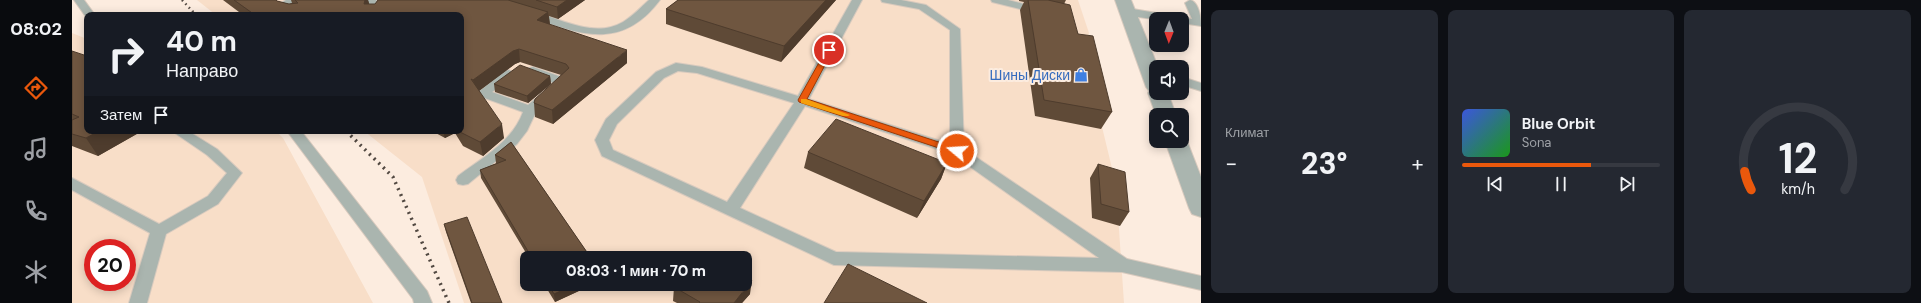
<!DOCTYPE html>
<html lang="ru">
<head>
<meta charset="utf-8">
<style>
  :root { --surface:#171b24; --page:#242831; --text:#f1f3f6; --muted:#9ea1a6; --line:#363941; --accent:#ea580c }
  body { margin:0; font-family:"DM Sans",sans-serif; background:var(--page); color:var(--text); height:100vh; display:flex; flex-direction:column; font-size:15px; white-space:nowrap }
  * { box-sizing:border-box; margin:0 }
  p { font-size:13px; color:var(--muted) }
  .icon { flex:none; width:22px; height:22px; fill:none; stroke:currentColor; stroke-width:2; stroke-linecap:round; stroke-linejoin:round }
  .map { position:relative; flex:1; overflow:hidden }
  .drawer { display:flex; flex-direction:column; gap:10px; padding:10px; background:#0d0f14; width:720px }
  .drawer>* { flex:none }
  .guide { position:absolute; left:12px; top:12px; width:380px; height:122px; border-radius:8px; box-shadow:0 2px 10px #0003; background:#171b24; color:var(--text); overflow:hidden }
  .needle { width:26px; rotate:181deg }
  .controls { position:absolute; left:1077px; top:12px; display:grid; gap:8px }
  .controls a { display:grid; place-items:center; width:40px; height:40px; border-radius:8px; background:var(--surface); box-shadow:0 2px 10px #0003; font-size:20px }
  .speed { position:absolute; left:12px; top:239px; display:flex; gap:8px; font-size:20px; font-weight:700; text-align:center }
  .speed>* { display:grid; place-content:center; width:52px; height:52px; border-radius:50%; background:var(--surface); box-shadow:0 2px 10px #0003; line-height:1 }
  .speed .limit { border:6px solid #d22; background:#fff; color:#111 }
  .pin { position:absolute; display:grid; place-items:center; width:34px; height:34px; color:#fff; margin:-17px; border:2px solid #fff; border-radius:50%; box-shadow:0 1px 4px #0007 }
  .me { position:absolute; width:44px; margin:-22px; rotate:288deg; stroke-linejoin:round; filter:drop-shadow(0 0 3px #0008) }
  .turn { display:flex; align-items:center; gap:14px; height:84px; padding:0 16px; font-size:18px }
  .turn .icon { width:52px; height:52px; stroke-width:2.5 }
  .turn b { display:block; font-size:28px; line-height:34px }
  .then { display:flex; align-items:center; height:38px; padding:0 16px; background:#0003; gap:8px; font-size:15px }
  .big { font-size:30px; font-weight:800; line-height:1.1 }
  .drawer .widget { flex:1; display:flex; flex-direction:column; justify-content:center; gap:6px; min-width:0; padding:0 14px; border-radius:8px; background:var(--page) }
  .drawer .dial { align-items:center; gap:0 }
  .dial svg { height:104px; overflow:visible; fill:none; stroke:var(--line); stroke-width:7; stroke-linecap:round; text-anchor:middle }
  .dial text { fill:var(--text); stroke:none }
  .song { display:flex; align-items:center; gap:12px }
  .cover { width:48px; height:48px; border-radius:6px; background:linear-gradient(135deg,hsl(230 70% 55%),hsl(120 70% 35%)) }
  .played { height:4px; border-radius:2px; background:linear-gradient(90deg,var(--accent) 65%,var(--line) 65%) }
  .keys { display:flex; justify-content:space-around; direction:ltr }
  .heat { display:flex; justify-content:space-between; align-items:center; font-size:22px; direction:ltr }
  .drawer .tiles { flex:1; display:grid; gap:10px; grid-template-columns:repeat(3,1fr) }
  .trip { position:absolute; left:448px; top:251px; width:232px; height:40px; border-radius:8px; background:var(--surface); box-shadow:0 2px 10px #0003; font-weight:800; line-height:40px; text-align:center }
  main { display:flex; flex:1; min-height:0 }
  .dock { display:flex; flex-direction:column; width:72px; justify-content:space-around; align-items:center; background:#090b0e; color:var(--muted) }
  .dock .icon { width:28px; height:28px }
  .dock .selected { color:var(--accent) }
  .dock b { font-size:18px; color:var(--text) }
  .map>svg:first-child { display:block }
  .built { fill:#f8dec8; fill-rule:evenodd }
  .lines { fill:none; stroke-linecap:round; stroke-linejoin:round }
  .service-casing { stroke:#d8cabe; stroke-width:2 }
  .minor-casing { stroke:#d8cabe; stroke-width:2 }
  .service { fill:#aab5af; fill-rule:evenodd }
  .minor { fill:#aab5af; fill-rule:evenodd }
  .rail-far1 { stroke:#514841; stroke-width:2.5; stroke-dasharray:1.5 3.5; stroke-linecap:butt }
  .rail { stroke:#514841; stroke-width:3.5; stroke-dasharray:2 4.5; stroke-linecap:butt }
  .wall { fill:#5f4a37 }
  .shaded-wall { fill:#4e3c2d }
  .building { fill:#6f5640; stroke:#4e3c2d }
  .route { fill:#ea580c; stroke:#983908 }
  .slow { fill:#f59e0b }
  .labels { text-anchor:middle; stroke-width:4; stroke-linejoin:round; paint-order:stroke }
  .shop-label { font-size:14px; fill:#366cbe; stroke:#fcecdf; text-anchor:end }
</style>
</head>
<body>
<main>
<nav class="dock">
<b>08:02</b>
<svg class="icon selected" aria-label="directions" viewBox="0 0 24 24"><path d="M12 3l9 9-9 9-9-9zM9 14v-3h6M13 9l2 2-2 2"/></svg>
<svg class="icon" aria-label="music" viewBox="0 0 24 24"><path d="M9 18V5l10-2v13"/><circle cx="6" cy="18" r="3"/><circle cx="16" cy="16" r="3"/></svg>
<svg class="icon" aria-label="phone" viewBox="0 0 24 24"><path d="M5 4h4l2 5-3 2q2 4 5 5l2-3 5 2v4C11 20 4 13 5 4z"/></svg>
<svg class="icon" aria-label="climate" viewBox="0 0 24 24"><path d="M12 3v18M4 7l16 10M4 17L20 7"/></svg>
</nav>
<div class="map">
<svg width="1129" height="303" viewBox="0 0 1129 303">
  <rect width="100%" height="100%" fill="#fcecdf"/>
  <path class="built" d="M125 0H1006L1017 33 1012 52 1044 185 1052 303H392L350 177 292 131H389V15H144ZM455 258H673V284H455Z
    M0 33 15 39V131H204L211 138 301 303H0ZM21 248H55V282H21Z"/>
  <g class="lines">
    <g class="service-casing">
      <path id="service" d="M2 0H12L23 15H15L14 17Z
        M214 0H228L218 6 229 15C219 15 213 13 206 5Z
        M294 0H304L310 7 307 15H297L300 7Z
        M577 0H588C549 52 507 34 455 16L454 14 459 11C488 18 522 39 551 22 561 16 569 7 577 0Z
        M780 0H790L737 99 878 144V30L847 9 810 2 809 0H829L854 5 888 29 892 149 1055 259 1129 276V290L1050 272 762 265 530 156 523 140 534 119 584 72 604 63 630 67 726 96ZM606 71 625 73 722 103 655 202 541 150 537 140 545 124 592 78ZM733 106 880 154 1027 258 764 252 668 208Z
        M919 0H936L972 9 973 11 968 14 920 2Z
        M1118 0C1127 2 1129 18 1129 26L1110 23V19C1097 19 1058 20 1050 11L1055 8 1120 19 1113 3Z
        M461 67 495 79 497 82 464 112 455 131 445 144 396 184 391 185 386 184 384 180 386 176C410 158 440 142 451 112L407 96 405 93 433 71 437 70 443 74 441 77 420 92 456 105 482 83 457 74 455 71 457 68Z
        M1110 77 1129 83V91L1110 85Z
        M100 131H116L145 149 170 173 146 204 94 234 75 303H57L78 233 0 190V178L87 224 136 196 155 173 135 155Z
        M215 131H229L355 291 360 303H342L341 299Z"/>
    </g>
    <g class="minor-casing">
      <path id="minor" d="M1043 0H1059L1086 67H1084V93H1096L1104 115H1084L1076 93 1077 91 1074 87Z
        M1110 136 1115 141 1129 177V217L1120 214 1117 208 1093 141H1110Z"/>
    </g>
    <use href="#service" class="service"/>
    <use href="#minor" class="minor"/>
    <path class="rail-far1" d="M110 0 124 15"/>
    <path class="rail" d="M274 131 321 177 377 303"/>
  </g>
  <path class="wall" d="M151 0H204L205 1 217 4 220 3 219 0H296L297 4H303L306 0H513L486 19 477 16 478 25 555 63 481 124 463 117 462 103 489 75 448 62 443 64 407 91 432 138 411 156 391 146 383 133 373 138 360 131H389V15H171Z
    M606 0H764L709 62 594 24V9Z
    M947 0H994L992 4 1006 34 1040 112 1029 129 963 116 948 10 952 2 947 1Z
    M0 51 15 131H70L26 156 0 146Z
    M478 76 479 84 456 103 423 92 422 84Z
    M439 142 519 258H457L409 178 408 170 425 163H424L423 155Z
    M736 152 875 163 869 179 845 218 732 168Z
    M1026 164 1057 212 1048 226 1020 218 1018 178Z
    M372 224 430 303H399L374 232Z
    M472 284H522L483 302Z
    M602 287 678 294 670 303H605L601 301Z"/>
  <path class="shaded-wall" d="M293 0H296L298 6 292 4Z
    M495 0H513L486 19 485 7Z
    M754 0H764L709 62 712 46Z
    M476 12 478 25 465 20Z
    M447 49 448 62 443 64 404 93 401 80 441 51Z
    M555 50V63L481 124 480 110Z
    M478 76 479 84 456 103 455 96Z
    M430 124 432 138 411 156 408 142Z
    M27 131H70L26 156 14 138Z
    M371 131H383V133L373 138Z
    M875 163 869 179 845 218 852 201Z
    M680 280 678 294 670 303H662Z
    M504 284H522L483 302 482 294Z"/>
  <path class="building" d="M162 0H204L205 1 217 4 226 3 223 0H293L292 4H303L306 0H436L476 12 465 20 555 50 480 110 462 103 463 99 497 68 494 64 447 49 441 51 401 80 399 79 430 124 408 142 388 132 387 131H389V15H183Z
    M464 0H495L485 7Z
    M606 0H754L712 46 594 9Z
    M956 0H976L998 5 1006 34 1021 36 1040 112 972 100Z
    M0 51 15 56V131H27L14 138 0 134V120L7 117 0 114Z
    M448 65 478 76 455 96 422 84Z
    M764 119 875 163 852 201 736 152Z
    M439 142 519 258H460L408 170 434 160 423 155Z
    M1026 164 1053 172 1057 212 1029 204Z
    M395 217 430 303H400L372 224Z
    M633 254 641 258H629Z
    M776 264 855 303H752Z
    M673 276 680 280 662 303H627L628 302 602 287 605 284H673Z
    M476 284H504L482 294Z"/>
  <path class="route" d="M757 48 761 50 735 99 888 149V153H882L727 102 726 100 754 50Z"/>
  <path class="slow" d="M729 99H734L778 115 776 116H771L729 103Z"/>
  <defs>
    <g id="shop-bare" transform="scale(1.08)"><path d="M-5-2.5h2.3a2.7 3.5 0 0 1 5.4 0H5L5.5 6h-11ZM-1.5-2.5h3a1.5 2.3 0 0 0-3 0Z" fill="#3f7fe0" stroke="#fcecdf" stroke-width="2.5" paint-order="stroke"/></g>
  </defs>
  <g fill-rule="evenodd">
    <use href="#shop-bare" x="1009" y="75"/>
  </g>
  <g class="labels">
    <g class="shop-label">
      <text x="998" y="80">Шины Диски</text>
    </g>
  </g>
</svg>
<div class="controls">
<a><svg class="needle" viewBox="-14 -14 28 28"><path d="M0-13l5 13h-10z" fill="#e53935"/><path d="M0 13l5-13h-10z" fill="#9ea1a6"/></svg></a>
<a><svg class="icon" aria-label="sound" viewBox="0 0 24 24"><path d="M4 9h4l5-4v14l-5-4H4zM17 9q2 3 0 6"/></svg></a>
<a><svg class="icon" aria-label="search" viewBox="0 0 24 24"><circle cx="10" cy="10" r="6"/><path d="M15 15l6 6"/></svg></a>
</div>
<div class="speed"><div class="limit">20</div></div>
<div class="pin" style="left:757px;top:50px;background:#d93025"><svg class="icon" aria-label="arrive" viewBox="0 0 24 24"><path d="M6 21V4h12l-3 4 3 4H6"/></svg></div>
<svg class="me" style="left:885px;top:151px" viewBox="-20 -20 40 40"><circle r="17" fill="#ea580c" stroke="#fff" stroke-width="3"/><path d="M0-11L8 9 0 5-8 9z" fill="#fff"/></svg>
<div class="trip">08:03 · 1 мин · 70 m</div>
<div class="guide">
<div class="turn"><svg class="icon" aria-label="right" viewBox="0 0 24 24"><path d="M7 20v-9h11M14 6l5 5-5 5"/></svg><div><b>40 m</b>Направо</div></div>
<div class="then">Затем<svg class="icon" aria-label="arrive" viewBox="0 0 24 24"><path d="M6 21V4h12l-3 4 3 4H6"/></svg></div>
</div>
</div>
<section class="drawer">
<div class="tiles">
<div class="widget"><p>Климат</p>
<div class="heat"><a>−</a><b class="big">23°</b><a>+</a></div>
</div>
<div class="widget">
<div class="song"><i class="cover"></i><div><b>Blue Orbit</b><p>Sona</p></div></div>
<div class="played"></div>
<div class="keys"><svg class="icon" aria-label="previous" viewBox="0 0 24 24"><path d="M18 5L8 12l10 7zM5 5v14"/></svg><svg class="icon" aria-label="pause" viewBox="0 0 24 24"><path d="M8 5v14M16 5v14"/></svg><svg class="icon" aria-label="next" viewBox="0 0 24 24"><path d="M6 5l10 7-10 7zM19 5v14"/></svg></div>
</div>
<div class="widget dial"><svg viewBox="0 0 100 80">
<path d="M14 69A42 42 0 1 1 86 69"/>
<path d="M14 69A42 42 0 0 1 9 55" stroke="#ea580c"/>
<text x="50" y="56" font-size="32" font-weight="700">12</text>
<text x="50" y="72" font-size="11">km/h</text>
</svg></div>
</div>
</section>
</main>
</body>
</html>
